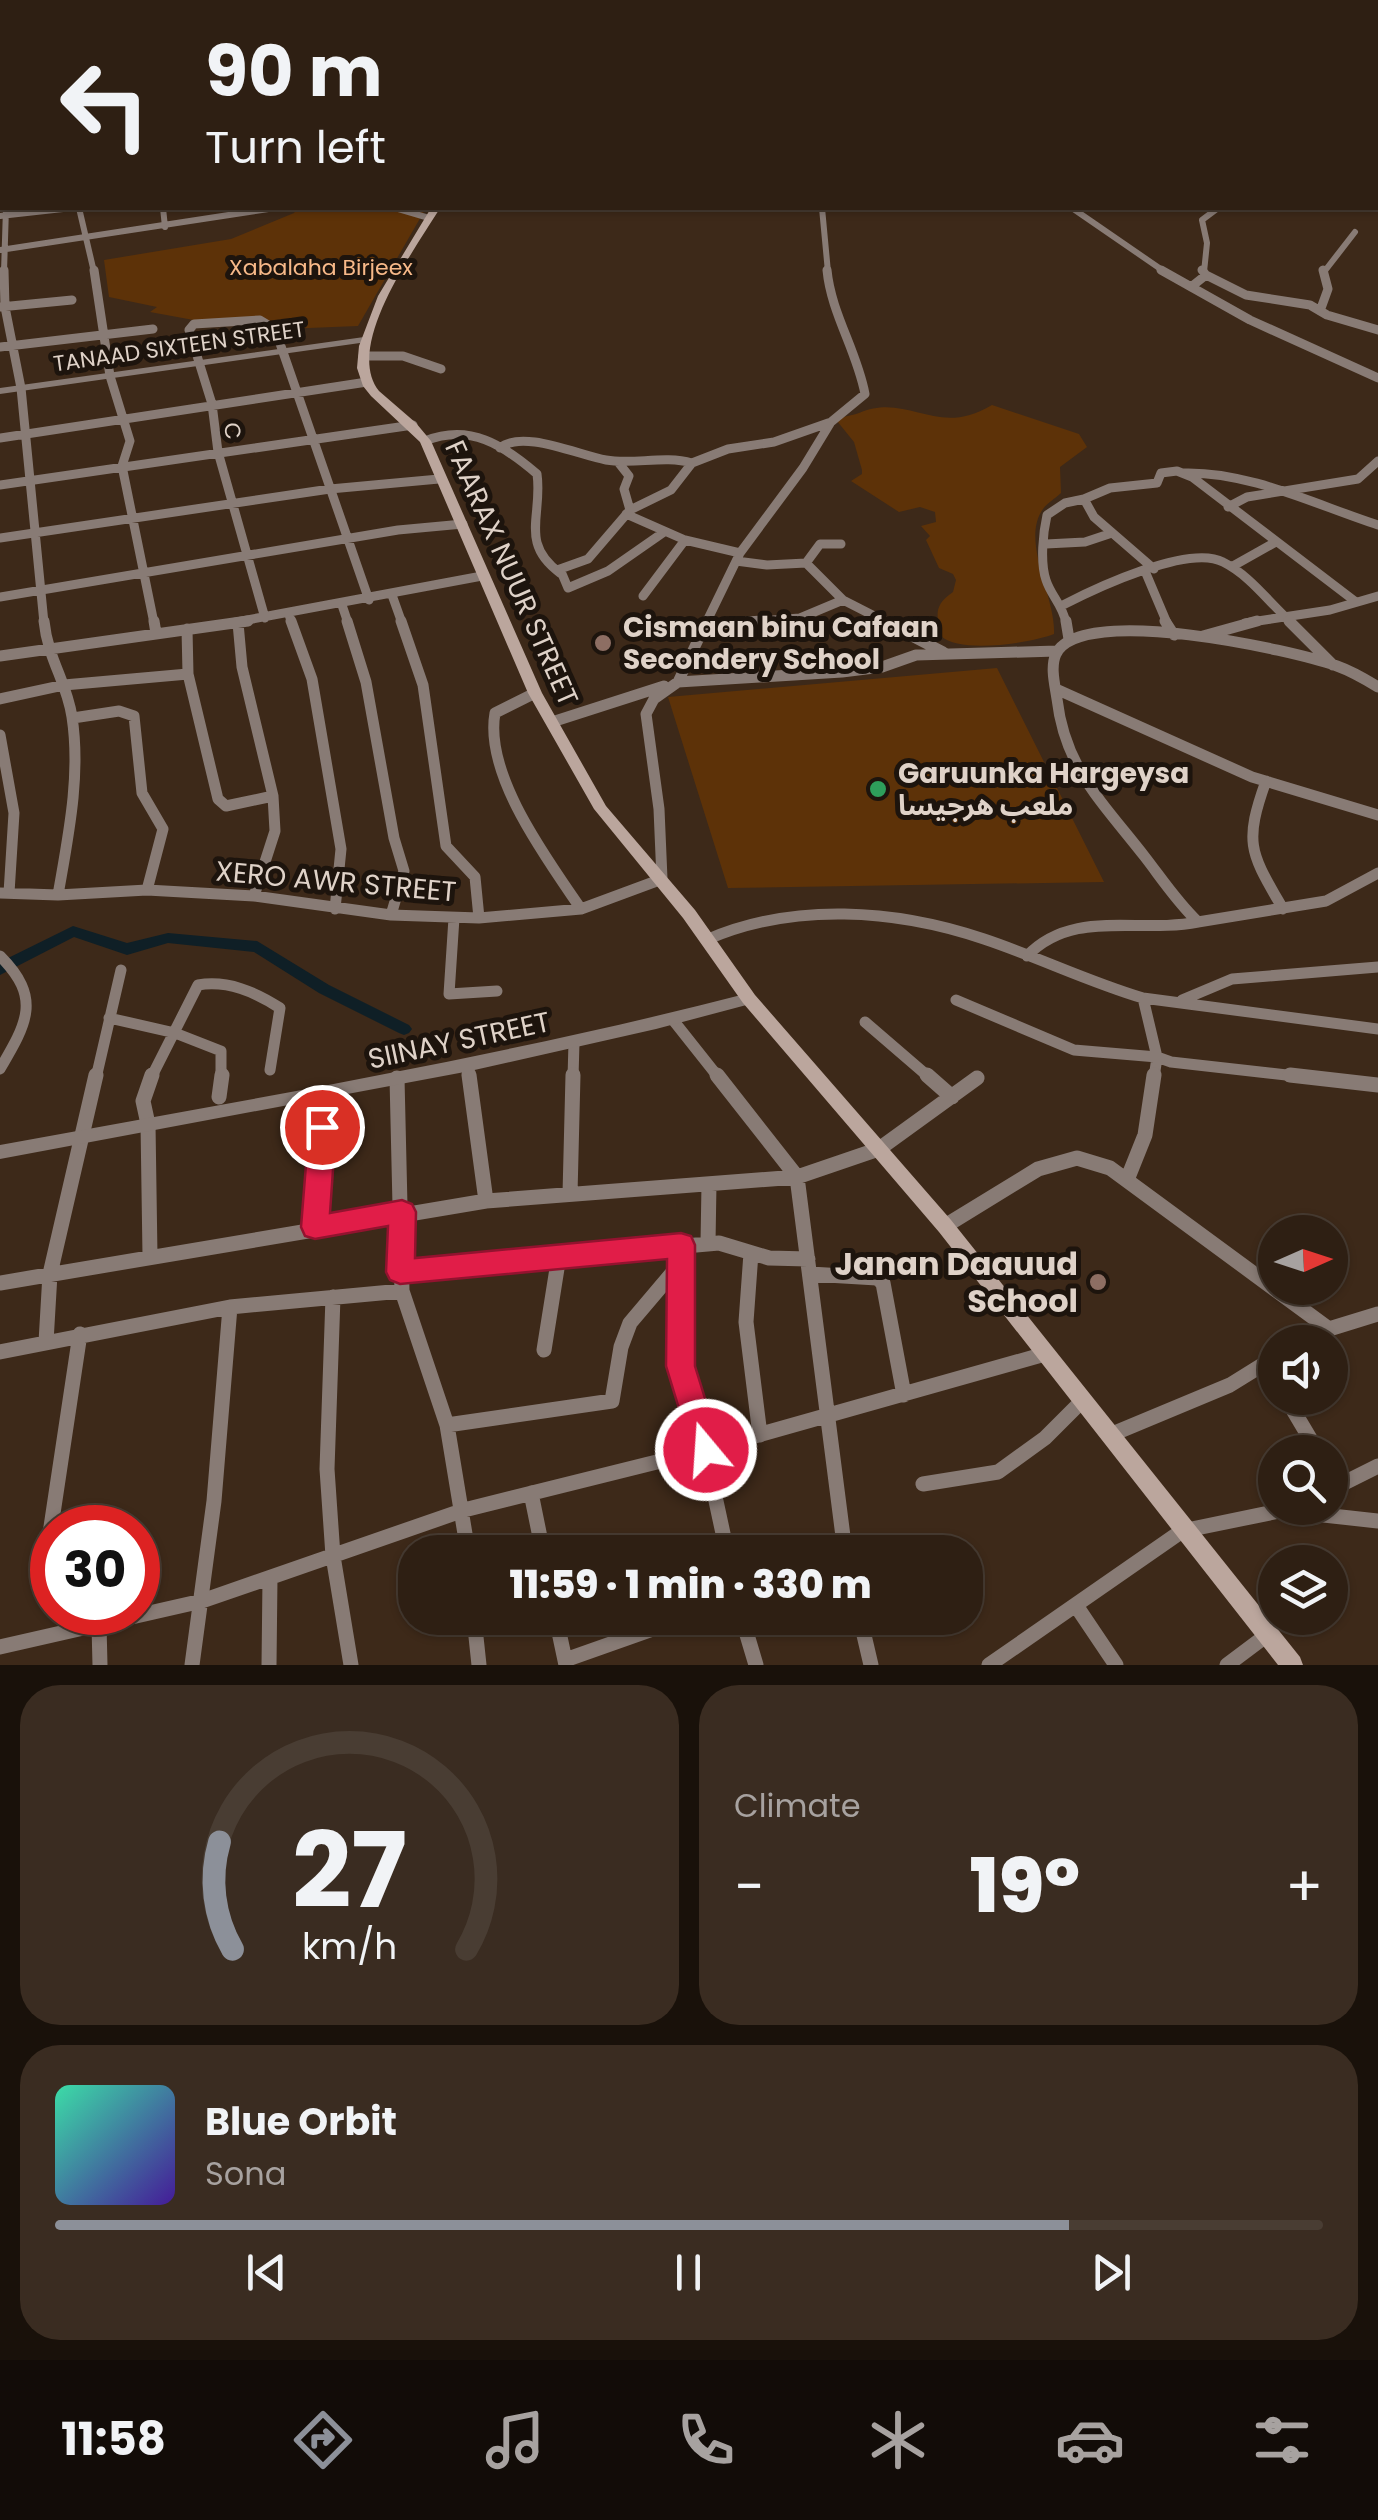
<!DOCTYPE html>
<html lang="en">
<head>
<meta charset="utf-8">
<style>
  :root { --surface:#2e1f13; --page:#3a2c21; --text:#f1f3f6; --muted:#a7a2a0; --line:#493d33; --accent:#8c9099 }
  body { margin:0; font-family:Poppins,"Noto Sans Arabic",sans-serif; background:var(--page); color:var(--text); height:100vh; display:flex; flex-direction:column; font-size:38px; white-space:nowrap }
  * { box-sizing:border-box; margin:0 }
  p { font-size:32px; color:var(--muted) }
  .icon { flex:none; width:55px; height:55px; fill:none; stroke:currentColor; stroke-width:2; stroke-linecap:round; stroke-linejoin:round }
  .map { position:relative; height:1665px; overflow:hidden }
  .side { display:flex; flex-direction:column; gap:20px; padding:20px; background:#19110a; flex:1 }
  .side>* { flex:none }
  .top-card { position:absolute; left:0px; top:0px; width:1380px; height:210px; box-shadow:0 2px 8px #0004,0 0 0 2px var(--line); background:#2e1f13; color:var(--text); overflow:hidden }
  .needle { width:65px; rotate:87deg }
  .tools { position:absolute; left:1258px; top:1215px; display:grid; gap:20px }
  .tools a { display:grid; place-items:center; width:90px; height:90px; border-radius:50%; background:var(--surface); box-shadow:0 2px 8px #0004,0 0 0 2px var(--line); font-size:50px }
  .speed { position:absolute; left:30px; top:1505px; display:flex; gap:20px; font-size:50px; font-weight:700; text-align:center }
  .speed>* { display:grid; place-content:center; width:130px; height:130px; border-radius:50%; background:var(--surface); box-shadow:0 2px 8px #0004,0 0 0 2px var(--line); line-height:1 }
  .speed .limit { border:15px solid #d22; background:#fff; color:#111 }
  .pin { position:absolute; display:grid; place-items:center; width:85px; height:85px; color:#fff; margin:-42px; border:5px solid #fff; border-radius:50%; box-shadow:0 2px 10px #0007 }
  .me { position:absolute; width:110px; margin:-55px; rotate:342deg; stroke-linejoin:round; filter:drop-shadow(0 0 8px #0008) }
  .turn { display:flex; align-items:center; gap:35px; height:210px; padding:0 40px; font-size:45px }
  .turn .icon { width:130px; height:130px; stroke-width:2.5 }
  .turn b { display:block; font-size:70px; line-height:85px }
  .big { font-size:75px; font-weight:800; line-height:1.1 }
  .side .card { flex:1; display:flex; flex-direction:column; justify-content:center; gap:15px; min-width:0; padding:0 35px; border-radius:40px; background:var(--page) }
  .side .dial { align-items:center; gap:0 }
  .dial svg { height:260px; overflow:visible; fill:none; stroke:var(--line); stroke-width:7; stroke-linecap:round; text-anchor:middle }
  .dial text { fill:var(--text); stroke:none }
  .song { display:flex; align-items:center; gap:30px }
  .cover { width:120px; height:120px; border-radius:15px; background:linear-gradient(135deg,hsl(160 70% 55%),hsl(260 70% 35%)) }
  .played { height:10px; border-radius:5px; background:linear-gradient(90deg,var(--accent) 80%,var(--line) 80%) }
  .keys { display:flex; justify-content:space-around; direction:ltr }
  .heat { display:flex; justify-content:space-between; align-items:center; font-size:55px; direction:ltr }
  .side .tiles { flex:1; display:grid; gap:20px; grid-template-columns:1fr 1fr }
  .card:last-child { grid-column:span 2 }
  .trip { position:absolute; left:398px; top:1535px; width:585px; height:100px; border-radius:40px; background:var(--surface); box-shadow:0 2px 8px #0004,0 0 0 2px var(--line); font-weight:800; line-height:100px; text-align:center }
  .tab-bar { display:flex; height:160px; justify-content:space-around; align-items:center; background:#120c08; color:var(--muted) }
  .tab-bar .icon { width:70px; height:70px }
  .tab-bar .active { color:var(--accent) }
  .tab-bar b { font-size:45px; color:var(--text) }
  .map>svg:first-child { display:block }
  .green { fill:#5d3208 }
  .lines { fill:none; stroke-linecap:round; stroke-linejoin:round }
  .canal { fill:#0f1f26; fill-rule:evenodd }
  .minor-far3 { stroke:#887b75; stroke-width:6 }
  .minor-far2 { stroke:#887b75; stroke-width:9 }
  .minor-far1 { stroke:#887b75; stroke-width:11 }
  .minor { stroke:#887b75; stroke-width:15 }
  .tertiary { fill:#887b75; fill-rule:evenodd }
  .secondary { fill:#bba69d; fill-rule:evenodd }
  .route { fill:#e11d48; stroke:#92132f; stroke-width:2.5 }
  .education-dot { fill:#8d6e63; stroke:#1d140d; stroke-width:4 }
  .leisure-dot { fill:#2e9e5b; stroke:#1d140d; stroke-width:4 }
  .labels { text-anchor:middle; stroke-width:10; stroke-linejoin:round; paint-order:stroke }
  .far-park-label { font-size:22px; fill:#f7b989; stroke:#1d140d }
  .far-street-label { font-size:22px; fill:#dfd2c8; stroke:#1d140d }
  .street-label { font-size:28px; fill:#dfd2c8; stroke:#1d140d }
  .poi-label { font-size:28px; font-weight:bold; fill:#dfd2c8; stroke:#1d140d; text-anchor:start }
  .near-poi-label { font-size:32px; font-weight:bold; fill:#dfd2c8; stroke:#1d140d; text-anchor:end }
</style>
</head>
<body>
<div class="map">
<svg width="1378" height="1665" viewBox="0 0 1378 1665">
  <rect width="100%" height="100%" fill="#3d2919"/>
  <path class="green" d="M298 208H426L358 326 284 329 265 321H199L150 312 157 307 109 297 104 260 231 239 294 213Z
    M992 405 1079 434 1087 447 1060 467 1061 493C1055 499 1048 502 1043 509 1020 541 1056 597 1054 634 1031 643 960 654 941 636 936 614 934 605 953 592L956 580 953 574 939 568 926 540 930 536 921 526 936 522 935 512 920 507 899 512 851 481 862 474V470L854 442 837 421C845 415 851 416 859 413 909 392 936 439 992 405Z
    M997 668 1104 882 728 888 668 697Z"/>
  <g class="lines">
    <path class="canal" d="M73 926 127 943 168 933 257 941 329 985 409 1025 412 1029 409 1033 404 1035 399 1033 319 993 254 952 168 943 127 955 74 937 0 975V962Z"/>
    <path class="minor-far3" d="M577 0 581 2
      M0 1 48 0
      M390 2 422 0
      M594 2 612 0
      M79 208 94 272
      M163 208 165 227
      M395 208 429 218
      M822 208 828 272
      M1072 208 1165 272
      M0 216 72 208
      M0 250 275 208
      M4 272 6 208
      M1204 272 1207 243 1202 220 1218 208
      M1324 272 1355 232"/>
    <path class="minor-far2" d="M4 270 5 307 21 388 44 623
      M94 270 110 376 130 441 122 466 154 623
      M1161 270 1250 320 1378 378
      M1206 275 1246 295 1310 305 1327 315 1378 330
      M1191 287 1206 275 1202 270
      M0 307 72 300
      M1320 311 1328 289 1323 270
      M0 347 153 329
      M363 356H403L441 369
      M0 438 367 382
      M425 441C470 423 503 445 537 474 543 515 519 543 560 573
      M500 448C522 429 578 455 606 460 634 465 664 455 692 463
      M618 462 629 476 624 489 630 510
      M1183 473C1249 471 1316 505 1378 525
      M0 485 413 425
      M1228 507 1247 497 1358 479 1378 461
      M626 514 685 540 740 553
      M664 532 608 571 568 588 560 569 588 559 630 510 671 490 692 463 728 449 774 442 831 422
      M0 538 330 489 439 479
      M1046 544 1085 542 1112 533
      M736 561 767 565 806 563 843 600 888 623
      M806 563 820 544H841
      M1233 566 1274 543
      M1154 569 1094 517 1084 499 1110 488 1157 483 1161 473 1177 471 1192 477 1356 602
      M1145 571 1167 623
      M392 595 402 623
      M643 596 685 540
      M0 597 398 530 463 524
      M342 605 348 623
      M1063 605C1096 588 1189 544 1223 562 1251 576 1269 603 1292 623
      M289 615 292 623
      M265 618 218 452 212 404 189 330 194 324 260 320 275 329 369 600
      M231 623 482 576
      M706 623 740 553 803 468 831 422 865 394C857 351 831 313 827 270
      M729 623 800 618 843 600
      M1066 623C1063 605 1051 596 1046 580 1040 562 1043 533 1047 515L1065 503 1084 499
      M1245 623 1330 610 1378 596"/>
    <path class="minor-far1" d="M44 621C48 660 67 682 72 717 81 776 68 837 58 895
      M154 621 156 633
      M291 621 312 679 341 849 335 909
      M347 621 366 682 394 838 404 871 391 915
      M401 621 423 685 446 846 475 877 479 918
      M883 621 943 652
      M1066 621 1069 639
      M1165 621 1174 635
      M1289 621 1333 665
      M238 623 242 667 273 796 275 831 254 896
      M705 625 762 621
      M187 629 188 674 218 799 226 806 273 796
      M1203 636 1257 621
      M0 656 248 621
      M678 682 707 621
      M1378 687C1365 679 1351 671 1337 666 1292 650 1081 603 1056 654 1050 667 1055 685 1057 699 1065 769 1104 804 1145 857 1162 879 1177 902 1198 922L1326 901 1378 873
      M1056 689 1252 777 1378 815
      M535 693 495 713C484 775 547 859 581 909
      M0 699 64 685 188 674
      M73 718 119 711 134 716 142 793 163 829 147 890
      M552 722 664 686
      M0 735 14 813 9 893
      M1266 781C1243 845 1251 853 1283 909
      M0 893 58 895 147 890 254 896 391 915 479 918 581 909 662 879 659 809 646 714 654 699 678 682 842 672 882 667 916 655 1057 651
      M454 918 449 994 497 991
      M706 940C793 902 895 909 984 939 1038 957 1089 982 1143 998L1157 1057 1171 1062 1313 1078
      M0 956C42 998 27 1023 0 1069
      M1027 956C1073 908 1138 934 1198 922
      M1143 998 1378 1029
      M956 1000 1074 1050 1157 1057 1154 1078
      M1182 1000 1232 979 1378 967
      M109 1018 175 1033 221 1051V1078
      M673 1020 719 1078
      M865 1022 930 1078
      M468 1065 470 1078
      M96 1078 121 970
      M151 1078 198 985C228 980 255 992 280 1008L270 1070
      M573 1078 574 1042"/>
    <path class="minor" d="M469 1075 486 1201
      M717 1075 797 1177 845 1552
      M927 1075 952 1097
      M1290 1075 1378 1085
      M397 1078 402 1291 447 1425 468 1552
      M219 1097 222 1075
      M1127 1180 1145 1135 1154 1075
      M570 1194 573 1075
      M945 1226 1038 1169 1077 1158 1110 1168 1329 1329
      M315 1227 325 1094
      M708 1243 709 1184
      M681 1245V1366L705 1450 727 1552
      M751 1253 746 1322 760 1435
      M150 1256 148 1124 143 1101 152 1075
      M401 1271 719 1243 769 1258 808 1259
      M810 1274 877 1278 883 1283 904 1395
      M0 1283 486 1201 797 1177 879 1149 977 1078
      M333 1297 327 1469 333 1556 351 1665
      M46 1342 50 1274 96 1075
      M1304 1342 1329 1329 1378 1314
      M544 1350 559 1256
      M0 1352 230 1307 402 1291
      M1266 1362 1275 1378
      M1286 1398 1318 1452
      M447 1425 612 1401 621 1347 630 1323 680 1264
      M1110 1435 1230 1385 1275 1357
      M923 1484 998 1472 1045 1438 1083 1400
      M1330 1490 1378 1466
      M531 1493 543 1552
      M1287 1511 1378 1521
      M49 1540 80 1334
      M1077 1607 1116 1665
      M474 1618 479 1665
      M556 1618 566 1665
      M742 1618 756 1665
      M860 1618 871 1665
      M99 1625 100 1665
      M0 1647 202 1601 464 1510 705 1450 1045 1354
      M565 1660 684 1618
      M192 1665 214 1501 230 1307
      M269 1665 270 1578
      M989 1665 1182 1531 1294 1508
      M1227 1665 1267 1635"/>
    <path class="tertiary" d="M364 337 367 338V342L0 394V388Z
      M749 993 754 995 757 999 754 1003 656 1029 470 1071 0 1159V1145C251 1099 502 1057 749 993Z"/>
    <path class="secondary" d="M1023 0H1033L1031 2H1022Z
      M431 208H440C416 248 343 346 379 391L416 423 431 441 542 693 606 806 695 910 755 995 951 1220 1300 1657 1303 1665H1278L939 1232 743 1003 683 918 594 809 528 693 420 442 371 396 363 386 357 368 359 346 378 296Z"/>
  </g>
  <path class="route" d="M322 1116 332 1119 336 1127 330 1213 402 1200 412 1204 416 1212 415 1258 681 1233 691 1236 695 1245V1366L721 1450 716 1461 706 1465 695 1461 666 1366 667 1259 400 1284 390 1280 386 1272 388 1226 315 1239 305 1236 301 1227 309 1127 313 1119Z"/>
  <g class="education-dot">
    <circle cx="603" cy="643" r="10"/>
    <circle cx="1098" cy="1282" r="10"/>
  </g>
  <circle class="leisure-dot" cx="878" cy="789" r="10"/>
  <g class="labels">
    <g class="far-park-label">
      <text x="321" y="275">Xabalaha Birjeex</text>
    </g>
    <g class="far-street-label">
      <text transform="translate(179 346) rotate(-8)" y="8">TANAAD SIXTEEN STREET</text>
      <text transform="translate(233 431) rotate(81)" y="8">C</text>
    </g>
    <g class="street-label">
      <text transform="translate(512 573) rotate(66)" y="10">FAARAX NUUR STREET</text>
      <text transform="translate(336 881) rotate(5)" y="10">XERO AWR STREET</text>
      <text transform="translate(459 1040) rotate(-12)" y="10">SIINAY STREET</text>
    </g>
    <g class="poi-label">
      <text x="623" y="637">Cismaan binu Cafaan<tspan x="623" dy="32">Secondery School</tspan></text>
      <text x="898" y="783">Garuunka Hargeysa<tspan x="898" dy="32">ملعب هرجيسا</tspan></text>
    </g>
    <g class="near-poi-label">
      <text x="1078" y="1275">Janan Daauud<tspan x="1078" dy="37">School</tspan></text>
    </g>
  </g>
</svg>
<div class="tools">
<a><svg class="needle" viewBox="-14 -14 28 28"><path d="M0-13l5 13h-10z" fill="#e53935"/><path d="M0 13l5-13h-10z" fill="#a7a2a0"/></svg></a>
<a><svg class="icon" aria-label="sound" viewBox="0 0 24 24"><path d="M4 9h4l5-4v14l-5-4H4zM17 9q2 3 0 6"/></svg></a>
<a><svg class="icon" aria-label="search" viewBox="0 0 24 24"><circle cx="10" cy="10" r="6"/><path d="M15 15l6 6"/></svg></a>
<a><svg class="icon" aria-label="layers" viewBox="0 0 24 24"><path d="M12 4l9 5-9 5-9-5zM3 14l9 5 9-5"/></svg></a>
</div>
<div class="speed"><div class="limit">30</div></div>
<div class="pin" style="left:322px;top:1127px;background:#d93025"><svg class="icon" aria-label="arrive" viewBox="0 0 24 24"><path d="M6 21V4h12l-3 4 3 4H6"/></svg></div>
<svg class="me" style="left:706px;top:1450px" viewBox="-20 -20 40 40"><circle r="17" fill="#e11d48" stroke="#fff" stroke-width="3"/><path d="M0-11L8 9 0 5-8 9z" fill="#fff"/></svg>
<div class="trip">11:59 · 1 min · 330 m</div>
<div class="top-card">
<div class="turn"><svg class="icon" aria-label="left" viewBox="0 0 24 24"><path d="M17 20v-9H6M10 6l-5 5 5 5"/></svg><div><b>90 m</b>Turn left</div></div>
</div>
</div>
<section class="side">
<div class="tiles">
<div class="card dial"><svg viewBox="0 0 100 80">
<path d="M14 69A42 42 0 1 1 86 69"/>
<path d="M14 69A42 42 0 0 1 10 36" stroke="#8c9099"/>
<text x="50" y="56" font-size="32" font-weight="700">27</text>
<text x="50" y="72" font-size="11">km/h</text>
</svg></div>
<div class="card"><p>Climate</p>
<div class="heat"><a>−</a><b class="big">19°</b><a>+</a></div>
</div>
<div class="card">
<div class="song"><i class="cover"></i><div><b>Blue Orbit</b><p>Sona</p></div></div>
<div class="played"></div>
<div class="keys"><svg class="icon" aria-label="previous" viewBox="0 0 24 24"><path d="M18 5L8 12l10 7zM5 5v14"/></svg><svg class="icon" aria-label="pause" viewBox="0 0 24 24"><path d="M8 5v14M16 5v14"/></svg><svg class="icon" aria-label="next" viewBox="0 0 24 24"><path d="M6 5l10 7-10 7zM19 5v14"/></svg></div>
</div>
</div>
</section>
<nav class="tab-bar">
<b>11:58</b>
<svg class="icon active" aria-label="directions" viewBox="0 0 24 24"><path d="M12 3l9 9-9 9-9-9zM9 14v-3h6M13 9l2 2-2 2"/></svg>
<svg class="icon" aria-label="music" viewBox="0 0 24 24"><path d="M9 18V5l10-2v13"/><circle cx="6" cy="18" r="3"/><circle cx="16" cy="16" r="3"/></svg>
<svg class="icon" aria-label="phone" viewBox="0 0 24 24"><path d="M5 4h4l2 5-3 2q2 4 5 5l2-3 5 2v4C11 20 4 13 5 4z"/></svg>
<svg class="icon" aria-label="climate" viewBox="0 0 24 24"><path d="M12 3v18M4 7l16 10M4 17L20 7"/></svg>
<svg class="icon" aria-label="car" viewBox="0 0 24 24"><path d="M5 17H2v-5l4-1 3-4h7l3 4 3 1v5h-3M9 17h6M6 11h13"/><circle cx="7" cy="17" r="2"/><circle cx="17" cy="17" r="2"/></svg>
<svg class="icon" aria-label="filters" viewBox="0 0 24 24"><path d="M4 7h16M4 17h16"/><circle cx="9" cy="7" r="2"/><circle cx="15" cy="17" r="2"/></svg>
</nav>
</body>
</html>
